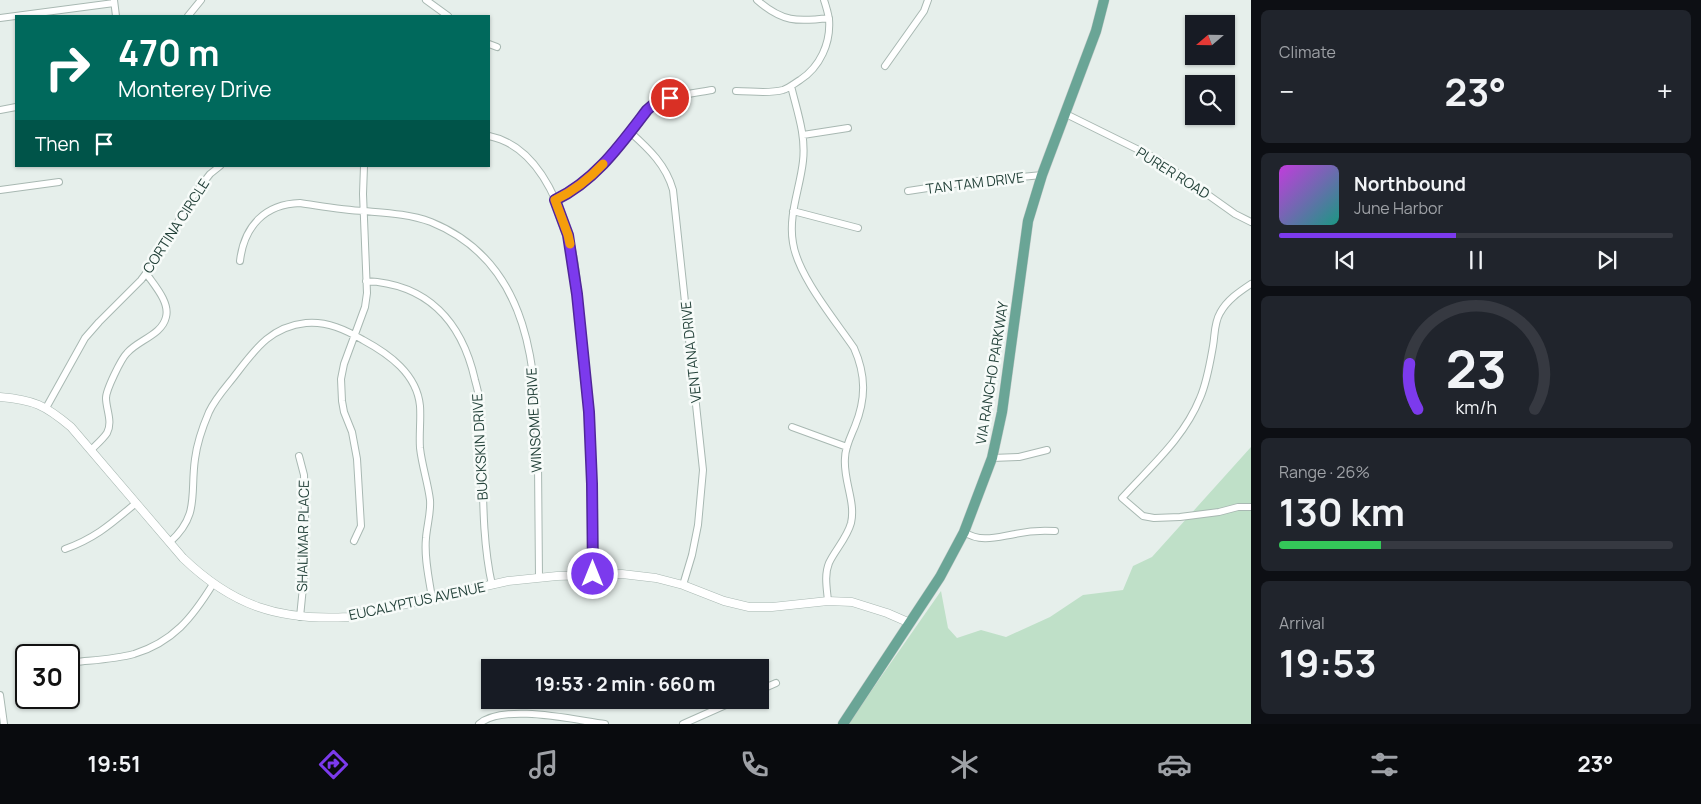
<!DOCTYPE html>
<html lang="en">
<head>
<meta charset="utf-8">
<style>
  :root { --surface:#171b24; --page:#20242c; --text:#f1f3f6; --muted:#9ea1a6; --line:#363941; --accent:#7c3aed }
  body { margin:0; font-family:Manrope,sans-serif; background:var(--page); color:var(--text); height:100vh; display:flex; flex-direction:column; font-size:19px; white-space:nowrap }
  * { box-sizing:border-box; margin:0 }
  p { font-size:16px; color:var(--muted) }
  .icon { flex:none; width:28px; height:28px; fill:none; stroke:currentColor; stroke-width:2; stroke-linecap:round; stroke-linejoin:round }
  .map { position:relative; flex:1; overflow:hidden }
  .panel { display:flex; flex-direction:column; gap:10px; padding:10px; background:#0d0f14; width:450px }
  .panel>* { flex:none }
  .banner { position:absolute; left:15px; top:15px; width:475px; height:152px; border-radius:0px; box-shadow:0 1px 4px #0004; background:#00695c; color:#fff; overflow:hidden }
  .needle { width:32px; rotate:250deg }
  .fabs { position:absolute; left:1185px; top:15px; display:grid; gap:10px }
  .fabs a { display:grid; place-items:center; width:50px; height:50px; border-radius:0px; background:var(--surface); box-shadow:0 1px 4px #0004; font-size:25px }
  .speed { position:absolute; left:15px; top:644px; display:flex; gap:10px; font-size:25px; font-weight:700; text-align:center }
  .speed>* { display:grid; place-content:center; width:65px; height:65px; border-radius:50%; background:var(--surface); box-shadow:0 1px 4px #0004; line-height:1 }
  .speed .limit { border:2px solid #111; border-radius:8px; background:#fff; color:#111 }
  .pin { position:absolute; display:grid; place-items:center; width:42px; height:42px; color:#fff; margin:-21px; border:2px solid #fff; border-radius:50%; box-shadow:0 1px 5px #0007 }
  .me { position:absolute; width:55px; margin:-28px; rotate:0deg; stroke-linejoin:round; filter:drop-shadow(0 0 4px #0008) }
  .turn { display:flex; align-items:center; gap:18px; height:105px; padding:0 20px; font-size:22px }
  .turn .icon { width:65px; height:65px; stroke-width:2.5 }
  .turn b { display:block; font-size:35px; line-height:42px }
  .then { display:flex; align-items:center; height:48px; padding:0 20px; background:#0003; gap:10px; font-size:19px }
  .big { font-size:38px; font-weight:700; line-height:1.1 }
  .panel .tile { flex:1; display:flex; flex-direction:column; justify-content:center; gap:8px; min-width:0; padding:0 18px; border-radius:8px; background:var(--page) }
  .panel .dial { align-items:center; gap:0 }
  .dial svg { height:130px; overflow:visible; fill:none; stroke:var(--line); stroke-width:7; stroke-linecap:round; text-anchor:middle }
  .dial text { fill:var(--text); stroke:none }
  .song { display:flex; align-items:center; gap:15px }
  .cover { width:60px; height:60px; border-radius:8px; background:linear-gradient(135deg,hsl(290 70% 55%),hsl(170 70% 35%)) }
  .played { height:5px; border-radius:2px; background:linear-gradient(90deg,var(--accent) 45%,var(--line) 45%) }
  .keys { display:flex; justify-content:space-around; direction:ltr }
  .heat { display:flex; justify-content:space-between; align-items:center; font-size:28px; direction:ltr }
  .charge { height:8px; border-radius:4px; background:linear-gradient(90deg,#34c759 26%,var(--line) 0) }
  .trip { position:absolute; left:481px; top:659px; width:288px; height:50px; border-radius:0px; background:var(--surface); box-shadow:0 1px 4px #0004; font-weight:700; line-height:50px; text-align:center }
  .tab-bar { display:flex; height:80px; justify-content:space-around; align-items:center; background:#090b0e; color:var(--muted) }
  .tab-bar .icon { width:35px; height:35px }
  .tab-bar .active { color:var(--accent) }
  .tab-bar b { font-size:22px; color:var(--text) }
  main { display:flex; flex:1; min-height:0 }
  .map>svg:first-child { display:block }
  .green { fill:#bfe0c8 }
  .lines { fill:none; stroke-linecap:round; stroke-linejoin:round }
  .minor-casing { stroke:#a8b8b2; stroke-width:8 }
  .tertiary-casing { stroke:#a8b8b2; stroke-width:9 }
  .primary-casing { stroke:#c2cac8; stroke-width:11 }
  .minor { stroke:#fff; stroke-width:6 }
  .tertiary { stroke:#fff; stroke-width:8 }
  .primary { stroke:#6aa596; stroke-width:10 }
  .route-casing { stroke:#51269a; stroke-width:12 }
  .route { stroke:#7c3aed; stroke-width:9 }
  .slow { stroke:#f59e0b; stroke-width:9 }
  .labels { text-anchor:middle; stroke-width:5; stroke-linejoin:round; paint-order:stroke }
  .street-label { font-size:14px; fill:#24423a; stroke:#f7fbf9 }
</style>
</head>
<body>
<main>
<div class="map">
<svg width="1251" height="724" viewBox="0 0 1251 724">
  <rect width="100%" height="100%" fill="#e6efeb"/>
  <path class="green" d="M1251 447V724H848L941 591 948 628 957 638 981 630 1006 637 1050 617 1083 595 1123 590 1133 566 1152 557Z"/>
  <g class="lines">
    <g class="minor-casing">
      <path id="minor" d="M114 0 116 16
        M426 0 448 16
        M757 0C782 22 797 22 829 18
        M188 16 201 0
        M0 18 114 3
        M489 44 497 47
        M885 66 924 11 928 0
        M791 86C797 111 806 135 803 161 800 189 788 215 793 243 798 276 835 320 854 348 866 375 866 399 855 426 851 436 845 447 845 458 843 480 856 502 851 523 847 538 835 550 829 563 824 575 827 589 828 601
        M736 91C752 91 768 94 783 90 789 88 795 83 800 80 820 67 831 43 829 19 828 13 826 6 824 0
        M0 110 16 107
        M1066 114 1159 160 1235 214 1251 222
        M630 132C649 149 666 165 673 190L703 470 698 525 692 555 683 585
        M803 135 848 128
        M489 136C534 145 556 194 568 234 578 266 578 302 581 336 586 385 591 434 592 483 593 513 593 544 593 574
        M0 190 59 182
        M908 191 967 182 1042 175
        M555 200C595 181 621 144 647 110 665 96 690 94 712 90
        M793 211 858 228
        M240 261C244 226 265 204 300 203 321 206 343 210 364 211 387 213 409 214 431 222 532 263 537 371 538 464 538 502 539 540 539 578
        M366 281C428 284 462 322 475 380 477 388 480 397 480 406 485 465 479 526 492 585
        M1251 284C1239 292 1227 300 1220 313 1214 323 1215 335 1213 346 1210 363 1207 382 1200 398 1184 438 1150 467 1122 498L1143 516 1154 518 1180 517 1219 512 1238 507H1251
        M46 408 85 338 99 322 141 280 156 260 193 196 210 174 220 166
        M792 427 847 447
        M91 450C96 445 103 439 107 433 113 422 106 409 106 398 106 390 121 359 127 353 138 340 162 335 166 317 170 302 154 285 146 273
        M299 456 304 475 305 518 302 542 304 577 300 617
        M992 458 1019 457 1047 450
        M964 532C981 543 997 537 1015 534 1028 531 1041 530 1055 531
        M354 541 361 526 357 459 352 432 344 412 342 401 341 379 344 364 365 307 367 293 363 194 364 166
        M170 542C200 515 190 494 195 459 197 443 203 426 209 412 215 399 225 388 233 378 254 351 269 327 306 323 327 321 346 330 363 340 389 354 417 374 420 406 421 420 419 434 420 448 422 466 428 483 430 500 431 513 427 525 426 538 424 558 429 578 432 598
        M65 549C96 538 112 523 136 503
        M76 662C95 660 116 659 134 654 173 642 192 618 213 584
        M760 690 776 683
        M0 695 4 724
        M479 724C504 703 574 720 605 724
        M683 724 737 700"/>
    </g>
    <g class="tertiary-casing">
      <path id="tertiary" d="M0 397C34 400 45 405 71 427L183 558C233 606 279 621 348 617L508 581 557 576 622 574 656 578 683 585 724 601 749 607H772L828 601 852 602 887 613 910 623"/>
    </g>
    <g class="primary-casing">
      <path id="primary" d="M843 724 940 577 964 532 992 458 1002 412 1028 221 1042 175 1096 31 1104 0"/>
    </g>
    <use href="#minor" class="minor"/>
    <use href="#tertiary" class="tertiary"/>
    <use href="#primary" class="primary"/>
  </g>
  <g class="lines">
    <g class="route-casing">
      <path id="route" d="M593 574 592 484 589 412 577 294 568 235 555 200C595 181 621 144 647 110L654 104 670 98"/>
    </g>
    <use href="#route" class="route"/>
    <path class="slow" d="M570 244 568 235 555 200C574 191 589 179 603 164"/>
  </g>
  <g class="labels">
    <g class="street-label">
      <text transform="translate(1173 173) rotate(32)" y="5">PURER ROAD</text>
      <text transform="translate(975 183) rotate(-7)" y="5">TAN TAM DRIVE</text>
      <text transform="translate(176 226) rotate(-57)" y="5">CORTINA CIRCLE</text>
      <text transform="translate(691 352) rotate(-96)" y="5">VENTANA DRIVE</text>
      <text transform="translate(992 373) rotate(-81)" y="5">VIA RANCHO PARKWAY</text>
      <text transform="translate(534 420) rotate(-93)" y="5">WINSOME DRIVE</text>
      <text transform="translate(480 447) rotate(-93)" y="5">BUCKSKIN DRIVE</text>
      <text transform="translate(303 536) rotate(-89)" y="5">SHALIMAR PLACE</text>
      <text transform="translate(417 601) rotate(-12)" y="5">EUCALYPTUS AVENUE</text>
    </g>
  </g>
</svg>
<div class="fabs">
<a><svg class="needle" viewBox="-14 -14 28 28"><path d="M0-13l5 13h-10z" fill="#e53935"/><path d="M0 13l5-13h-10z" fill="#9ea1a6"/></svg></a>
<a><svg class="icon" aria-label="search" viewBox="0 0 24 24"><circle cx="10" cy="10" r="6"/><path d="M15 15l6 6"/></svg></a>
</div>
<div class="speed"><div class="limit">30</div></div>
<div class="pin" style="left:670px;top:98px;background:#d93025"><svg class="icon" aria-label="arrive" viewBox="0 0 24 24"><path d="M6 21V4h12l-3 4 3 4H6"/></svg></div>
<svg class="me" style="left:593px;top:574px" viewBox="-20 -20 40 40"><circle r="17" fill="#7c3aed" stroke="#fff" stroke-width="3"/><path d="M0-11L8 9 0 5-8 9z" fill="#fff"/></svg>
<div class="trip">19:53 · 2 min · 660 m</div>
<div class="banner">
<div class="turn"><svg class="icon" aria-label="right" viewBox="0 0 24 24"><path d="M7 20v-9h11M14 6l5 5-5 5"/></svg><div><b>470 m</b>Monterey Drive</div></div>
<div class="then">Then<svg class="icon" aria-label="arrive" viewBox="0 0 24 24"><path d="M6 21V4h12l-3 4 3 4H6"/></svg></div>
</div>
</div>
<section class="panel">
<div class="tile"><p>Climate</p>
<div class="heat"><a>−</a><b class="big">23°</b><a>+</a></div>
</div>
<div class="tile">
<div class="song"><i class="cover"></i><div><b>Northbound</b><p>June Harbor</p></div></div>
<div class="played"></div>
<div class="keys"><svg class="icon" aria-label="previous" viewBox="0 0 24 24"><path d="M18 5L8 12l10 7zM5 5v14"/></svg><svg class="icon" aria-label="pause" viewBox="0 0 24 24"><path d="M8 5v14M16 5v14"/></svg><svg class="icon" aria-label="next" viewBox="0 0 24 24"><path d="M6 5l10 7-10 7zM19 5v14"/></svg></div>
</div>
<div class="tile dial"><svg viewBox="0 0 100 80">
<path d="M14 69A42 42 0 1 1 86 69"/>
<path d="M14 69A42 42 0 0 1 9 41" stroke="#7c3aed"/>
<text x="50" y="56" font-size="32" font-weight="700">23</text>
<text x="50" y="72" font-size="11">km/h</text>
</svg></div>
<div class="tile"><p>Range · 26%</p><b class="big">130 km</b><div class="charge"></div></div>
<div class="tile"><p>Arrival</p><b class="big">19:53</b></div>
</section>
</main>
<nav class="tab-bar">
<b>19:51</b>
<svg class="icon active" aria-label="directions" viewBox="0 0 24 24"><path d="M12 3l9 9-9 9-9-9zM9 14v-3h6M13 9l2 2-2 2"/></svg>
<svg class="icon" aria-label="music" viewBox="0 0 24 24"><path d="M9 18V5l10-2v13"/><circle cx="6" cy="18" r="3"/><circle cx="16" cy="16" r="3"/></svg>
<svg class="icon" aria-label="phone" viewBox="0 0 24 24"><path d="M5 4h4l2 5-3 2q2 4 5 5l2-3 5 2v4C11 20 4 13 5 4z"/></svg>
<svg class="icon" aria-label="climate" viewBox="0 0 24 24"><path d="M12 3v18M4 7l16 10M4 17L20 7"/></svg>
<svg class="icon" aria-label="car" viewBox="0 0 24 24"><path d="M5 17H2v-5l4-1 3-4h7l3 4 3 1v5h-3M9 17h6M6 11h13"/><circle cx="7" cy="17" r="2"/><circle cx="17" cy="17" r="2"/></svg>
<svg class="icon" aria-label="filters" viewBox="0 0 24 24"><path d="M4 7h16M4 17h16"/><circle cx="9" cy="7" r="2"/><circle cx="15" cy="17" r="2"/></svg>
<b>23°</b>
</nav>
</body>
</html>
